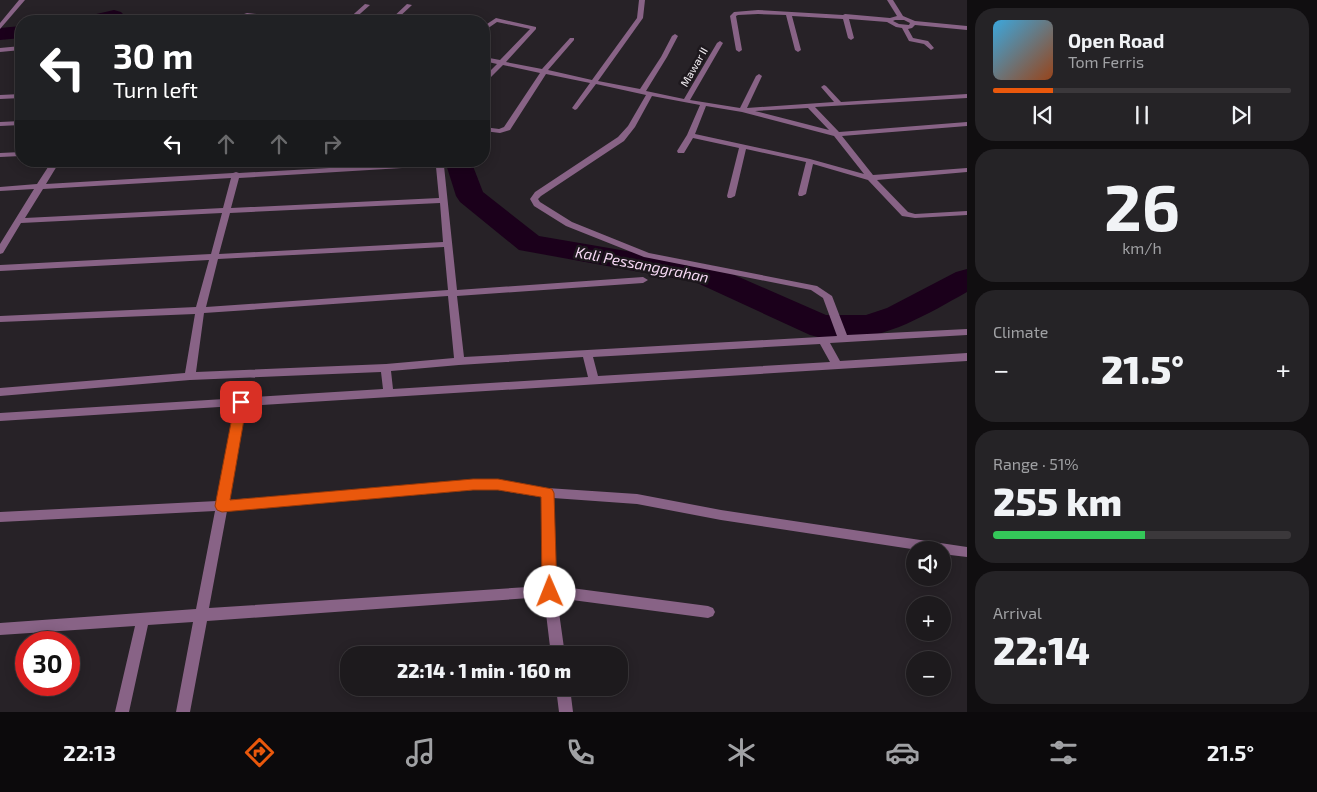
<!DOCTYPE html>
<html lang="en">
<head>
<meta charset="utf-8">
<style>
  :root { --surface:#1d1a1d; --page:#252326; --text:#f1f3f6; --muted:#a0a1a4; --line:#3b383b; --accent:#ea580c }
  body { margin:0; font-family:"Exo 2",sans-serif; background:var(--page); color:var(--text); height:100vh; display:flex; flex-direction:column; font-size:19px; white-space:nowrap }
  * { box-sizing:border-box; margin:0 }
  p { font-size:16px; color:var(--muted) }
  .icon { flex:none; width:28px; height:28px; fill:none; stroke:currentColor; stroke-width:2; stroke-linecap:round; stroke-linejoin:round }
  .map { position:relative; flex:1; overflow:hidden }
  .panel { display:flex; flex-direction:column; gap:8px; padding:8px; background:#100e10; width:350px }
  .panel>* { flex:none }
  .hud { position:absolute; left:15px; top:15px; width:475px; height:152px; border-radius:20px; box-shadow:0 2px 12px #0003,0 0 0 1px var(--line); background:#202124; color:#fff; overflow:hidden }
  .buttons { position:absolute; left:906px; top:541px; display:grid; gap:10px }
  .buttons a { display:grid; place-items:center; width:45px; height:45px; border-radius:50%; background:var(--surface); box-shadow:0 2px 12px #0003,0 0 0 1px var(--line); font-size:25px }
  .speed { position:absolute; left:15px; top:631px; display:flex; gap:10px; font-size:25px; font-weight:700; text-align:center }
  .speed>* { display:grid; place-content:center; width:65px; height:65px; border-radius:50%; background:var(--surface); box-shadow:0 2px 12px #0003,0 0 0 1px var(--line); line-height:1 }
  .speed .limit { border:8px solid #d22; background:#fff; color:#111 }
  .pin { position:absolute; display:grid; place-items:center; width:42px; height:42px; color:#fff; margin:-21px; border-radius:10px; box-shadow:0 2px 8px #0006 }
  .me { position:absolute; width:55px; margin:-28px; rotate:359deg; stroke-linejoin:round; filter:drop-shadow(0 0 4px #0008) }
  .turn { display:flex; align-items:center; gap:18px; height:105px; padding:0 15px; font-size:22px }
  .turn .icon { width:65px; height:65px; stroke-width:2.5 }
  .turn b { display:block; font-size:35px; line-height:42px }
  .lanes { display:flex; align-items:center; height:48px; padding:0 15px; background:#0003; justify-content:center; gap:25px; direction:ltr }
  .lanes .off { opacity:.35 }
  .big { font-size:38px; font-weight:800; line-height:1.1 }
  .panel .card { flex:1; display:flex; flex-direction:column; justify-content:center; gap:8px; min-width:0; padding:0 18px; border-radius:20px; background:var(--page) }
  .panel .dial { align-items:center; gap:0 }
  .dial b { font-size:65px; line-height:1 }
  .song { display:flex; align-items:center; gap:15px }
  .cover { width:60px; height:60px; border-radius:8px; background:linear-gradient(135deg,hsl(200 70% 55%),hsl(20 70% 35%)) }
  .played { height:5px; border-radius:2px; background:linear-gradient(90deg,var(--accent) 20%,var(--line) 20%) }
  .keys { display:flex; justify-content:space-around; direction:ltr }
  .heat { display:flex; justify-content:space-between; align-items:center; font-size:28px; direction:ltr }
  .charge { height:8px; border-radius:4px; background:linear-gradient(90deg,#34c759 51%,var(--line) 0) }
  .trip { position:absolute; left:340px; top:646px; width:288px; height:50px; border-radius:20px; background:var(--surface); box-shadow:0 2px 12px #0003,0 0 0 1px var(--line); font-weight:800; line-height:50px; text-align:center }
  .menu { display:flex; height:80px; justify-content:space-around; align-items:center; background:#0c0a0c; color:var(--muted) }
  .menu .icon { width:35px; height:35px }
  .menu .on { color:var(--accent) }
  .menu b { font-size:22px; color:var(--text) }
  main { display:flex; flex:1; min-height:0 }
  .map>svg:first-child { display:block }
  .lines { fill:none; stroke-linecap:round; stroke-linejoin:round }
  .river { fill:#1b001b; fill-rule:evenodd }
  .minor { fill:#886386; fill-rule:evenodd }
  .route { fill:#ea580c; stroke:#983908 }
  .labels { text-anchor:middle; stroke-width:5; stroke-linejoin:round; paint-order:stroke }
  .far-street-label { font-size:11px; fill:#efebef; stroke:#1d181d }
  .water-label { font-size:15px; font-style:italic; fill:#f7d9f5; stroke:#1d181d }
</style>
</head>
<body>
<main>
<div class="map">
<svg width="967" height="712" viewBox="0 0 967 712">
  <rect width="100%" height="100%" fill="#272227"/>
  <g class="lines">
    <path class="river" d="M114 10 121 12 130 21H80L83 17Z
      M21 26V38L0 40V28Z
      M445 161H471L483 192 539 236 714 266 826 315H866L887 308 956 272 967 269V292C919 319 867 351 810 335L695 282 519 250 460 202 456 196Z"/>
    <path class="minor" d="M19 0H25L0 29V23Z
      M639 0H645L643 18 598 81 640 89 661 57 672 36 675 34 678 36 667 57 646 91 684 99 717 43 720 41 723 43 690 100 740 108 756 76 759 74 762 76 747 108 834 102 821 87 824 85 826 86 841 102 967 94V98L815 107 839 132 967 122V126L842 136 873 175 967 168V172L877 180 908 212 915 214 967 211V215L915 218 902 216 868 180 813 164 806 194 802 196H799L798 194 806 162 746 149 735 196 731 198H728L727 196 739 148 693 138 684 153H678L677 151 687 135 700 105 652 96 635 127 624 141 541 196 538 199 540 202 572 222 649 253 817 286 832 296 847 335 967 329V335L830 343 840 361 967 353V361L246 406 228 500 473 480H498L547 488 637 494 721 510 967 547V557L942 554V550H918L721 520 637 504 553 498 556 586 708 606 713 608 715 612 713 616 708 618 557 598 565 655H551L544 597 207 621 190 712H176L193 622 148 625 129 712H115L135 626 0 635V623L196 609 215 511 0 522V512L217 501 235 406 0 421V413L383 389 381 372 190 380 0 396V388L185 373 195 314 0 322V316L196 307 209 260 0 271V265L211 254 222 213 21 223 3 253 0 254V244L34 189 0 191V187L37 184 52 161H60L46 184 233 173 236 172 239 173 436 162 444 166 457 290 643 277 648 280 643 283 457 296 464 357 837 336 823 298 811 290 644 257 566 226 534 206 530 199 535 192 618 137 628 126 646 95 596 84 577 109 575 110 572 108 590 83 546 74 510 130 500 133 484 131V127L499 129 504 127 540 73 503 65 486 82 484 83V77L497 64 484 61V57L500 60 530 29 497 22 484 31V26L496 18 536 27V29L506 62 542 69 570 38H574V40L548 70 592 80 637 18ZM706 106 742 112 834 136 864 174 810 159 695 134ZM808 108 829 130 755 111ZM435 166 436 167 439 198 231 208 239 178ZM231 178 223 208 25 218 43 189ZM440 203 443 242 219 254 230 213ZM444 247 448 290 206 307 218 259ZM448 296 454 358 386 364 196 372 204 313ZM820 344 830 362 598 376 593 357ZM583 357 588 377 393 389 391 371 459 365ZM473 490H498L541 497 543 586 209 608 227 511Z
      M887 0H893L903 16 915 21 967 26V30L915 25 912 28 908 29 913 38 928 41 934 48 931 50 924 44 909 41 902 28 896 27 887 22 849 19 854 38 851 40 848 38 843 19 792 16 801 50 798 52 795 50 786 15 758 14 738 15 736 16 742 50 739 52 736 50 730 16 734 12 758 10 843 15 845 14 890 18 897 16ZM895 20H904L910 23 909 25 899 24 893 21Z
      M365 4 370 5 352 21H346Z
      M407 4 412 5 395 21H389Z
      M247 13 302 19 305 21C286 22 267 16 248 17 242 17 239 21 233 21L238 16Z
      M442 18 444 19V21H437Z
      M21 46V50L0 52V48Z
      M21 94V98L0 99V95Z
      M21 121V125L0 126V122Z
      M21 152V156L0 157V153Z
      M556 688H570L573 712H559Z"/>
  </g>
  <path class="route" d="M241 398 247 402 230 500 473 479H498L547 488 552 489 554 493 557 592 555 596 550 598 544 596 542 592 541 497 498 490H473L222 512 217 510 215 506 235 402Z"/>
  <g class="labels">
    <g class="far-street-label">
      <text transform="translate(694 67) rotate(-60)" y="4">Mawar II</text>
    </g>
    <g class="water-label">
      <text transform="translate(642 265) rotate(11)" y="5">Kali Pessanggrahan</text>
    </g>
  </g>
</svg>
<div class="buttons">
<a><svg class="icon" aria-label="sound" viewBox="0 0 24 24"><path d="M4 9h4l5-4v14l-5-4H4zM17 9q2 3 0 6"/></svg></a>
<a>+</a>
<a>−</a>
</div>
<div class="speed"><div class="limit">30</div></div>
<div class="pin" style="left:241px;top:402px;background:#d93025"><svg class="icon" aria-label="arrive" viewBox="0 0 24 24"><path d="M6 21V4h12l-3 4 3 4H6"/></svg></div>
<svg class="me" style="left:550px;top:592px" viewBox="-20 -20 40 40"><circle r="19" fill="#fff"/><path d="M0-13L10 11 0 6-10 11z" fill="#ea580c"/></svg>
<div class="trip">22:14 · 1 min · 160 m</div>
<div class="hud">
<div class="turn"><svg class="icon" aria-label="left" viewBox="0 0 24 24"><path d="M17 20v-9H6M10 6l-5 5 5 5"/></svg><div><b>30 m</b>Turn left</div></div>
<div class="lanes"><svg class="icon" aria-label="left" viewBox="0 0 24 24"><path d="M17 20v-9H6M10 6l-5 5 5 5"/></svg><svg class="icon off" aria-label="ahead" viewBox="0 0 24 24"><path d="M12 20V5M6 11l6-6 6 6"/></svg><svg class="icon off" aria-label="ahead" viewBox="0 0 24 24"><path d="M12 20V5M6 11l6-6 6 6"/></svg><svg class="icon off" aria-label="right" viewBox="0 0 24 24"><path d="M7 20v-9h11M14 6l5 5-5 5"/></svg></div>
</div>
</div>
<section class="panel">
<div class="card">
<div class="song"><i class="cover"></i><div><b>Open Road</b><p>Tom Ferris</p></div></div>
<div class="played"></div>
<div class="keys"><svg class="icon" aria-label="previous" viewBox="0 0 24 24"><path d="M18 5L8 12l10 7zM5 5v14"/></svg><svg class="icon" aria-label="pause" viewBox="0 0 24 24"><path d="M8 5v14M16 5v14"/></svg><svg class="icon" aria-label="next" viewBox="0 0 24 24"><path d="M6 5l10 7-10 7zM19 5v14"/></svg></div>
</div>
<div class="card dial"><b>26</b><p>km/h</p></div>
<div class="card"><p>Climate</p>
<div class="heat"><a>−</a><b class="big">21.5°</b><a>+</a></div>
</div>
<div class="card"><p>Range · 51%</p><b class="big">255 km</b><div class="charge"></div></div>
<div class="card"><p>Arrival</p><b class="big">22:14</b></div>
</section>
</main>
<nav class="menu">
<b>22:13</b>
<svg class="icon on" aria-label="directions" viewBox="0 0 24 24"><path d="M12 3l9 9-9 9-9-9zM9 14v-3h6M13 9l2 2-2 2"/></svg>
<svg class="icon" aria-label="music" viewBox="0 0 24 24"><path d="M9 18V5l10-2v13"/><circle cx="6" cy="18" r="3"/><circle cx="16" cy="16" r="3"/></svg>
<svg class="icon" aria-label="phone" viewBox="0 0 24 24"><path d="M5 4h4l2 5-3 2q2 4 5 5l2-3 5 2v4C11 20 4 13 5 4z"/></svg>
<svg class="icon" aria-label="climate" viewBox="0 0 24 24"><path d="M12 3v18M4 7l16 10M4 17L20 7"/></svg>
<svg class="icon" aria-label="car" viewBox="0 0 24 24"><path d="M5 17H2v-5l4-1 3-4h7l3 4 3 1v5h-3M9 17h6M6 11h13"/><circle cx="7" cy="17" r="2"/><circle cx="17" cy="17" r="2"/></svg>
<svg class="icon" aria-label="filters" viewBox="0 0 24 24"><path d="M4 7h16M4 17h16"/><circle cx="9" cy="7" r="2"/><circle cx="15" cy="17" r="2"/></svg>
<b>21.5°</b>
</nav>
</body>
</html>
